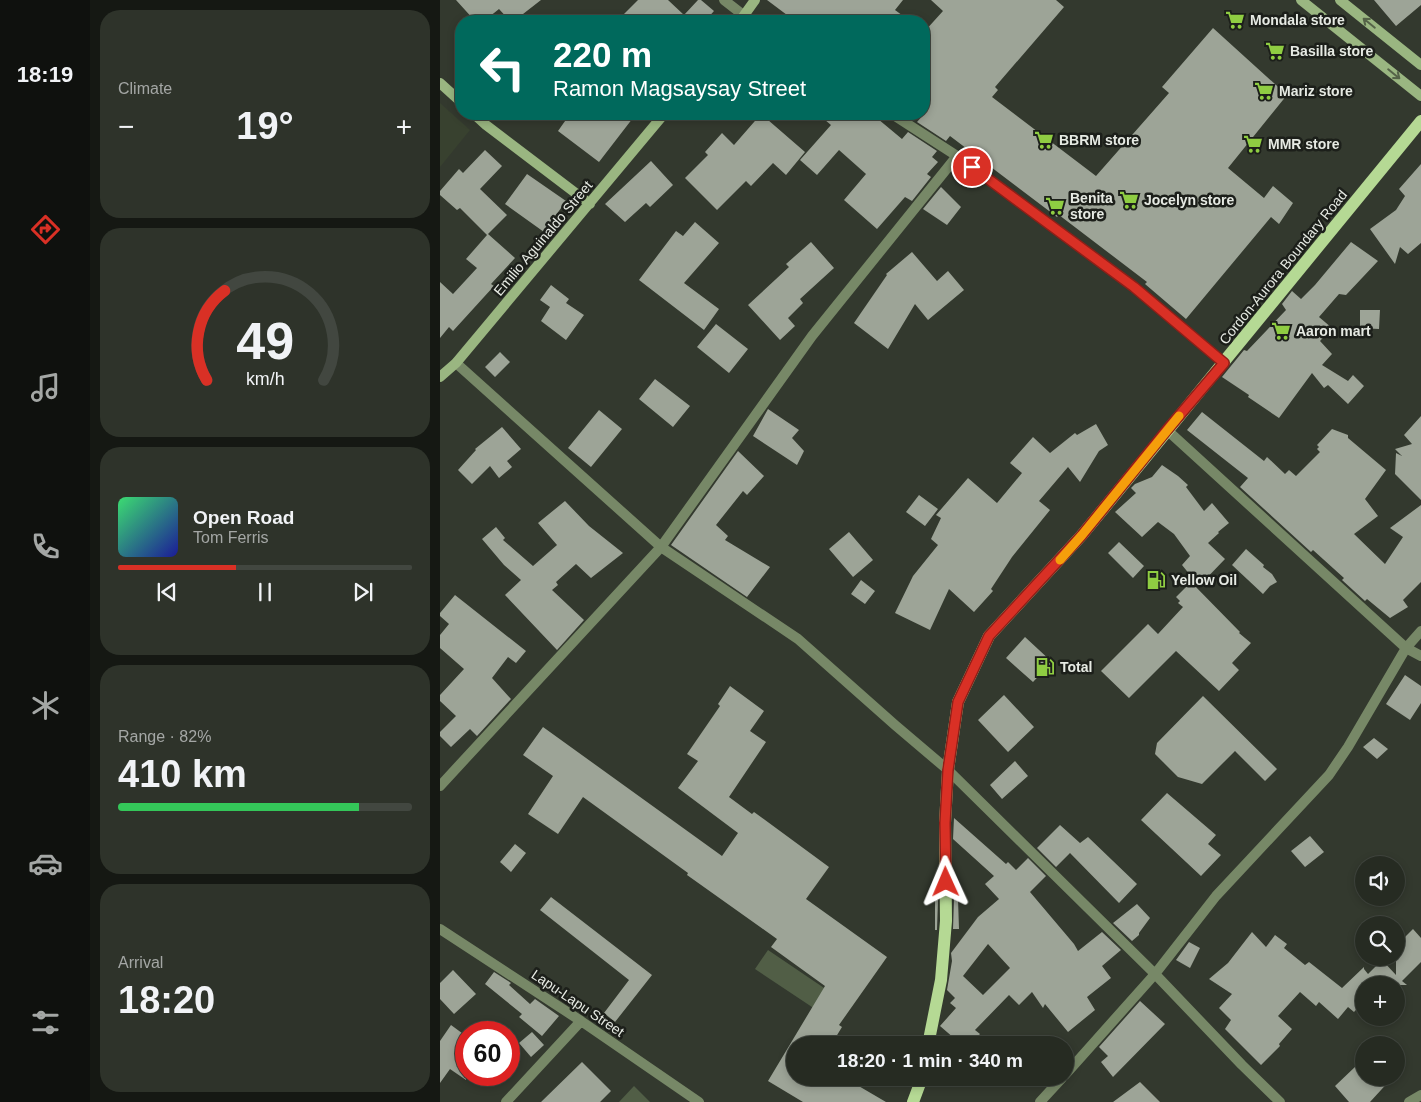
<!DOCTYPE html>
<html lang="en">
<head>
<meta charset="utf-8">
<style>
  :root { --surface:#262b22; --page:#2e332a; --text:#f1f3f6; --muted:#a4a7a5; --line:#424740; --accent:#d93025 }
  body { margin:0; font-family:Helvetica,sans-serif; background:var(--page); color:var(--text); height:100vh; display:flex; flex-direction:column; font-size:19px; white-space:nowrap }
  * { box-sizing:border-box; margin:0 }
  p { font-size:16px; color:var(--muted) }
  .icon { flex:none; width:28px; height:28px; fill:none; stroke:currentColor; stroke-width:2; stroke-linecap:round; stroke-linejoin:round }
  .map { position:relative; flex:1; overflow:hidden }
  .drawer { display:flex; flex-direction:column; gap:10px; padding:10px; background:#151813; width:350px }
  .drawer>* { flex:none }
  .hud { position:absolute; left:15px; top:15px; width:475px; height:105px; border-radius:20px; box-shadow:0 2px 8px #0003,0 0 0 1px var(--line); background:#00695c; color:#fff; overflow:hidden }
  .fabs { position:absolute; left:915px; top:856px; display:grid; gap:10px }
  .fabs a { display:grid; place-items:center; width:50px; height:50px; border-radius:50%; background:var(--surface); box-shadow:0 2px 8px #0003,0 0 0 1px var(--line); font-size:25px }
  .speed { position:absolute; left:15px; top:1021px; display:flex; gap:10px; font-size:25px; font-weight:700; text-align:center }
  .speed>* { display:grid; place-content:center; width:65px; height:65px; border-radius:50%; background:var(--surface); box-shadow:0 2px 8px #0003,0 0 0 1px var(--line); line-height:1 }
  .speed .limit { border:8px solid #d22; background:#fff; color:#111 }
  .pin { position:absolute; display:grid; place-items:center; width:42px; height:42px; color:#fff; margin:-21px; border:2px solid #fff; border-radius:50%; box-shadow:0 1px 5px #0007 }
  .me { position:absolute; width:55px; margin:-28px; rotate:359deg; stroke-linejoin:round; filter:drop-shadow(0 0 4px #0008) }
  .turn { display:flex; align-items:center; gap:18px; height:105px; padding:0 15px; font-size:22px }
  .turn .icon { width:65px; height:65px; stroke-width:2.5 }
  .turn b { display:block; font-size:35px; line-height:42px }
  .big { font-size:38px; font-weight:600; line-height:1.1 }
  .drawer .tile { flex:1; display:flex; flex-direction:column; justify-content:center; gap:8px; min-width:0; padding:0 18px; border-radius:20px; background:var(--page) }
  .drawer .dial { align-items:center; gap:0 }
  .dial svg { height:130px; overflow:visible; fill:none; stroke:var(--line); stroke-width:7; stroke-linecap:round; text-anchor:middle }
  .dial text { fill:var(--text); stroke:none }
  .song { display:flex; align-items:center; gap:15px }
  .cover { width:60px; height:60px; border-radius:8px; background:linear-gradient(135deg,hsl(140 70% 55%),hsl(240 70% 35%)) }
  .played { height:5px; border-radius:2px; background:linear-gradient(90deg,var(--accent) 40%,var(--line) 40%) }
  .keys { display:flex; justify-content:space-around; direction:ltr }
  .heat { display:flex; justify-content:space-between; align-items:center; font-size:28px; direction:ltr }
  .charge { height:8px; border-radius:4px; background:linear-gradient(90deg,#34c759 82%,var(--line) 0) }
  .trip { position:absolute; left:346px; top:1036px; width:288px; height:50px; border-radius:25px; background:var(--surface); box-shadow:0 2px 8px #0003,0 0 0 1px var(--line); font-weight:600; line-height:50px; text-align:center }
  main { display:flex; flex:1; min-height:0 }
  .dock { display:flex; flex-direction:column; width:90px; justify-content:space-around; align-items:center; background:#0f110e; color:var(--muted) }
  .dock .icon { width:35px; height:35px }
  .dock .current { color:var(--accent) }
  .dock b { font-size:22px; color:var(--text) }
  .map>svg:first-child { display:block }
  .built { fill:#38412f }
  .green { fill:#515e46 }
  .building { fill:#9da497; fill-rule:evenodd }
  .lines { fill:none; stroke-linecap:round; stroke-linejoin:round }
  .street { stroke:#778867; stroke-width:10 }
  .secondary { stroke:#9ab681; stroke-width:10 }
  .primary { stroke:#b5d994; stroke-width:12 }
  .oneway { stroke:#556348 }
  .route-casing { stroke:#8d1f18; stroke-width:12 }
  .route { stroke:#d93025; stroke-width:9 }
  .slow { stroke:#f59e0b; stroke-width:9 }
  .labels { text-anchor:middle; stroke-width:5; stroke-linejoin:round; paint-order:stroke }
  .poi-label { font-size:14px; font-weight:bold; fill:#e6eae3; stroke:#1c1f1a; text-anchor:start }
  .street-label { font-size:14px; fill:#e6eae3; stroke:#1c1f1a }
</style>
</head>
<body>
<main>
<nav class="dock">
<b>18:19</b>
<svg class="icon current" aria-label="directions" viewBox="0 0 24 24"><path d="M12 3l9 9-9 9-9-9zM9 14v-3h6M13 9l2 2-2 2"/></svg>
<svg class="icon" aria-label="music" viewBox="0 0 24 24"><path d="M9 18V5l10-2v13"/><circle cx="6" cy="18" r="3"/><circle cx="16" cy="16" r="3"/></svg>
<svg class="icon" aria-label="phone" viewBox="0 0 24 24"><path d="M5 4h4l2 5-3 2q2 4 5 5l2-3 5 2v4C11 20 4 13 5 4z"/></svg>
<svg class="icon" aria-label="climate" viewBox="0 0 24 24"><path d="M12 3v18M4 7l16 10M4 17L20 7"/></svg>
<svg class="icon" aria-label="car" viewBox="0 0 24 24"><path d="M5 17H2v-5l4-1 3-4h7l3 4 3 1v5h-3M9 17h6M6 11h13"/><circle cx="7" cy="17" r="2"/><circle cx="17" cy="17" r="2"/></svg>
<svg class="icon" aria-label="filters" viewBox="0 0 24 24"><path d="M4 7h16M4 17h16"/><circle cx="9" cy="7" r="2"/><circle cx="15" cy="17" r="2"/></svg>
</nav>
<section class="drawer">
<div class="tile"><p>Climate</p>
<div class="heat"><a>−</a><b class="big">19°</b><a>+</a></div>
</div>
<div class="tile dial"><svg viewBox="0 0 100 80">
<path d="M14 69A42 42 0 1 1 86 69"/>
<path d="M14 69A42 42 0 0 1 25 14" stroke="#d93025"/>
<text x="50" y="56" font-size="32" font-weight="700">49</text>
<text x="50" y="72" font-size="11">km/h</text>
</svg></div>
<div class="tile">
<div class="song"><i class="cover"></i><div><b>Open Road</b><p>Tom Ferris</p></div></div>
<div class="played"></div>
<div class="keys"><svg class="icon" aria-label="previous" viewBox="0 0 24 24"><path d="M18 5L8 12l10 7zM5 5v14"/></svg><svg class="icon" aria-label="pause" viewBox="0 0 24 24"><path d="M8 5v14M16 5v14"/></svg><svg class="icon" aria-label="next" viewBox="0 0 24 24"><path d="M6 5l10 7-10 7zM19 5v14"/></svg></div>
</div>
<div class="tile"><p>Range · 82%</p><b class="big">410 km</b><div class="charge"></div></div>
<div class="tile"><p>Arrival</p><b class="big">18:20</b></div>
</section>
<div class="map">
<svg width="981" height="1102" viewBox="0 0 981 1102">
  <rect width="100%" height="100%" fill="#33392e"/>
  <path class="built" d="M0 103 30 130 0 167Z"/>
  <path class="green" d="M328 950 390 992 378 1011 315 969Z
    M194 1086 210 1102H179Z"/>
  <path class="building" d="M16 0H101L74 21H70L59 9 44 21H35Z
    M198 0H228L244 15 258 0H261L274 11 265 21H177Z
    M327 0H463L455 10 470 21H355Z
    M491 0H616L624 7 555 87 558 90 552 97 656 176 729 93 722 87 773 28 847 95 788 168 824 198 833 186 853 203 839 224 831 217 746 319 705 284 707 282 619 215 617 217 510 136 506 141 477 122 484 114V32L503 11Z
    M934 0H981V5L956 26Z
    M130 114H196L159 162 118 131Z
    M321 114 365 152 346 175 333 163 311 186 306 181 277 210 245 178 268 155 265 152 282 133 294 145Z
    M378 114H432L462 139 468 132 497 151 492 157 498 162 487 174 491 177 472 201 465 197 437 229 404 200 426 174 399 150 377 175 360 160 391 125Z
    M45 150 62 166 40 189 67 215 48 234 75 258 51 284 54 286 13 331 9 327 0 338V282L13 294 37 268 26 259 47 235 20 208 17 210 0 195V191L19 169 23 173Z
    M211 161 233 185 210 207 206 203 185 222 165 204Z
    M981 164V243L968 254 960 247 955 264 930 229 956 210 965 196 959 189Z
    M87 174 126 201 104 232 65 204Z
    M501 187 521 207 507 225 483 209Z
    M255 222 279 243 244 283 279 309 264 330 199 280 236 231 243 236Z
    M371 242 394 268 360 299 363 303 348 318 355 326 340 340 308 305 349 267 346 264Z
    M911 242 938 261 906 295 899 294 879 317 892 328 880 341 892 354 882 365 908 381 913 375 924 386 908 404 888 385 884 388 872 373 839 418 808 397 809 395 782 377 804 350 807 351 846 310 842 304 852 291 861 299 875 285Z
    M472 252 497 281 508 271 524 290 488 320 475 304 448 349 414 323 447 275 446 274Z
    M111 285 129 299 126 303 144 315 126 340 101 321 110 307 100 300Z
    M920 310H940L939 329 920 328Z
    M276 324 308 349 289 373 257 347Z
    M60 352 70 362 55 377 45 367Z
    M215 379 250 406 233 427 199 399Z
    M328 409 359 430 352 438 364 451 357 465 313 436Z
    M159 410 182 429 151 467 128 448Z
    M762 412 824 461 827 457 845 474 849 470 856 476 880 452 877 449 879 447 877 445 892 429 908 435V438L946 470 925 499 938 516 914 534 945 564 963 537 950 528 981 505V582L963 600 968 607 950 618 927 599 925 601 902 580 904 578 873 550 871 552 800 487 808 478 747 430Z
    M981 416V500L955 474 956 453 962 456 955 449 972 444 964 435Z
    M656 424 668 445 659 451 640 482 628 467 599 501 610 510 572 557 551 589 553 591 534 612 509 589 490 630 455 613 473 576 498 545 491 539 501 518 496 515 528 478 557 503 582 473 570 463 593 437 610 453 635 433 637 435Z
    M62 427 81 449 67 461 72 467 59 478 50 466 32 484 18 470 36 450 35 449Z
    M298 451 324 476 307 495 303 491 276 525 288 536 285 540 330 567 307 597 231 545Z
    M722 465 738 476 748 485 746 487 764 511 772 503 789 523 778 532 779 533 768 543 785 559 759 586 742 565 750 556 734 534 718 522 702 537 675 512 696 493 691 488 695 484 712 477Z
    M479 495 498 509 485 526 466 512Z
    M125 501 149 526 183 553 151 578 136 564 116 582 118 585 112 590 144 620 117 650 65 595 81 580 64 565 42 539 56 527 65 538 63 540 93 566 117 545 98 523Z
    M409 532 433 560 413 577 389 549Z
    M679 542 704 566 693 578 668 553Z
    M806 549 824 565 823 567 832 574 837 582 830 586 823 594 792 565Z
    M421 580 435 591 425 604 411 594Z
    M751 582 800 632 799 633 811 643 792 663 799 670 779 691 736 651 689 698 661 671 708 624 718 634 743 607 738 603 740 601 736 597Z
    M15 595 86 651 76 663 68 657 52 678 71 699 37 736 30 729 11 747 0 736V732L16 716 0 701V695L24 669 0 648V635L9 624 0 616V613Z
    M585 637 612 662 593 682 566 658Z
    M965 675 981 686V703L970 720 946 704Z
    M290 686 324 711 310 731 326 742 289 797 312 814 314 812 389 867 366 899 447 957 399 1025 402 1027 391 1045H355V1078H405L446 1102H363L328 1081 385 986 331 947 337 939 247 875 248 873 143 797 118 834 88 814 113 776 83 755 103 727 282 856 298 833 238 788 258 761 247 754 280 706 278 704Z
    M564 695 594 727 568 752 538 720Z
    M763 696 837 769 825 781 795 751 762 784 738 777 715 754 717 743Z
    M934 738 948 749 937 759 923 747Z
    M575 761 588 776 562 799 550 785Z
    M727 793 776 835 768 844 781 855 761 876 701 820Z
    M514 818 566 864 568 862 576 870 588 858 606 876 590 892 634 944 638 951 662 932 681 950 662 966 671 978 647 997 655 1010 628 1032 605 1004 603 1008 592 992 579 1005 569 995 535 1030 540 1034 530 1045H522L500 1026 516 1008 510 1003 515 998 507 990 512 961 511 953 538 917 559 899 545 884 554 876 513 839ZM548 944 570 968 543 995 523 976Z
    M620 825 640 843 648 837 697 884 679 903 630 853 616 867 597 848Z
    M870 836 884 852 865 867 851 851Z
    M75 844 86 853 71 872 60 862Z
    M111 897 212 975 175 1022 164 1013 189 980 100 910Z
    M514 899H518L519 929H513Z
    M495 900H498L497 930H495Z
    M697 904 710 918 699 933V935L692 941 673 923Z
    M956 928 965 937 973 929 981 938V962L962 981 967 985H958L956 987V985H924V1001L914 1012 908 1007 898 1019 879 1002 876 1006 860 992 838 1016 852 1029 839 1044 840 1046 821 1065 785 1029 791 1020 779 1008 792 994 769 979 788 963 812 932 826 947 835 935 847 944 844 948 865 965 869 962 902 988 924 967V969L928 974 942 960 956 975Z
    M749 942 760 948 750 968 736 960Z
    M13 970 36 994 14 1014 0 999V983Z
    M54 972 71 983 69 985 90 1004 95 999 119 1016 102 1036 79 1017 82 1014 45 984Z
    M700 1001 725 1024 673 1077 661 1062 668 1056 659 1047Z
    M11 1025 26 1036V1080L10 1069 0 1083V1041Z
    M92 1032 104 1045 91 1057 79 1043Z
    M142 1062 171 1091 160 1102H101Z
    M916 1066 919 1073 924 1070V1078H952L930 1102H909L895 1086Z
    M700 1082 720 1102H673Z"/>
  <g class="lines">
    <path class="street" d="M284 0 311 21
      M452 114 517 156 694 287 784 363
      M16 363 221 547 358 639 455 725 508 770 715 974 802 1065 840 1102
      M727 430 966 648 981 656
      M0 786 221 547 372 336 517 156
      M0 929 141 1021 259 1102
      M625 1075 715 974 776 896 889 775 908 747 966 648 981 631
      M66 1102 141 1021
      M600 1102 622 1078
      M969 1102 981 1095"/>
    <path class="secondary" d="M861 0 981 96
      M900 0 981 65
      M300 21 315 0
      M0 83 21 102
      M34 114 46 125 150 204
      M0 377 16 363 224 114"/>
    <path class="primary" d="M488 1045 501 980 506 921 505 823 508 770 518 702 549 636 642 535 981 121
      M473 1102 482 1078"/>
  </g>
  <defs><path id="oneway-shaft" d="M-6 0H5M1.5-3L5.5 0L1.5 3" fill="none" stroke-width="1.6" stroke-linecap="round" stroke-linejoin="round" transform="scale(1.25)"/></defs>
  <g class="oneway">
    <use href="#oneway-shaft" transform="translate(929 23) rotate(-141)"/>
    <use href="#oneway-shaft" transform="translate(954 74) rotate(39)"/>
  </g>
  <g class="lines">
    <g class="route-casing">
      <path id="route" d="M506 882 505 823 508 770 518 702 549 636 642 535 727 430 784 363 694 287 532 167"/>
    </g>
    <use href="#route" class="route"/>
    <path class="slow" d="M620 560 642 535 739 416"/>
  </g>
  <defs>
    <g id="supermarket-bare" transform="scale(1.5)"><path d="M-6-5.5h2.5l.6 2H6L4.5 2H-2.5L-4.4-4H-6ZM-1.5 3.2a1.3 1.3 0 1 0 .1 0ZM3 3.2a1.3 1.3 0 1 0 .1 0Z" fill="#8fcd42" stroke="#1c1f1a" stroke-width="2.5" paint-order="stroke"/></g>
    <g id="fuel-bare" transform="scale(1.5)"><path d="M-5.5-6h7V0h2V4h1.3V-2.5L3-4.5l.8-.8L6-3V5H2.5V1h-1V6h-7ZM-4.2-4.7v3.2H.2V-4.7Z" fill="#8fcd42" stroke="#1c1f1a" stroke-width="2.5" paint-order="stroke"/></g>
  </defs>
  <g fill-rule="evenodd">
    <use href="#supermarket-bare" x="795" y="20"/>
    <use href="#supermarket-bare" x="835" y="51"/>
    <use href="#supermarket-bare" x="824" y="91"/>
    <use href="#supermarket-bare" x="604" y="140"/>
    <use href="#supermarket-bare" x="813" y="144"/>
    <use href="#supermarket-bare" x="689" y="200"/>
    <use href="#supermarket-bare" x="615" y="206"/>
    <use href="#supermarket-bare" x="841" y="331"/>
    <use href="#fuel-bare" x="716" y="580"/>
    <use href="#fuel-bare" x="605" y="667"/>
  </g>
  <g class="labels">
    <g class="poi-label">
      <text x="810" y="25">Mondala store</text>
      <text x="850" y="56">Basilla store</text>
      <text x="839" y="96">Mariz store</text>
      <text x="619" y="145">BBRM store</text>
      <text x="828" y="149">MMR store</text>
      <text x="630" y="203">Benita<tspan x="630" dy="16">store</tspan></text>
      <text x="704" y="205">Jocelyn store</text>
      <text x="856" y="336">Aaron mart</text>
      <text x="731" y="585">Yellow Oil</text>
      <text x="620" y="672">Total</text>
    </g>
    <g class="street-label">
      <text transform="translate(103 238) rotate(-50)" y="5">Emilio Aguinaldo Street</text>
      <text transform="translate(843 267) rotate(-51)" y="5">Cordon-Aurora Boundary Road</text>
      <text transform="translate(138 1003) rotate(34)" y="5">Lapu-Lapu Street</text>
    </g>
  </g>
</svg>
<div class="fabs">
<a><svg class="icon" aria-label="sound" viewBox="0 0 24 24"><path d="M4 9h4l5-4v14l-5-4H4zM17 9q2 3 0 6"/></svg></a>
<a><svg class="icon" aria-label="search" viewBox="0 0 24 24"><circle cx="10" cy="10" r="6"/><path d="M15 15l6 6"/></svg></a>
<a>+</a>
<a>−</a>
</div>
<div class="speed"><div class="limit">60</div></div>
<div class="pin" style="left:532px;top:167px;background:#d93025"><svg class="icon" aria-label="arrive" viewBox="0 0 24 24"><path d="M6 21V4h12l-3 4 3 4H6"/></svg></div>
<svg class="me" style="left:506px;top:882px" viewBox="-20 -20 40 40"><path d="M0-17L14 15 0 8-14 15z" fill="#d93025" stroke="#fff" stroke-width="4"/></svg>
<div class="trip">18:20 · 1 min · 340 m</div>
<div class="hud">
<div class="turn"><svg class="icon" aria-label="left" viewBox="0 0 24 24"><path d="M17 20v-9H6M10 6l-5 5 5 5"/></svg><div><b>220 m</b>Ramon Magsaysay Street</div></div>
</div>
</div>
</main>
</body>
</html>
